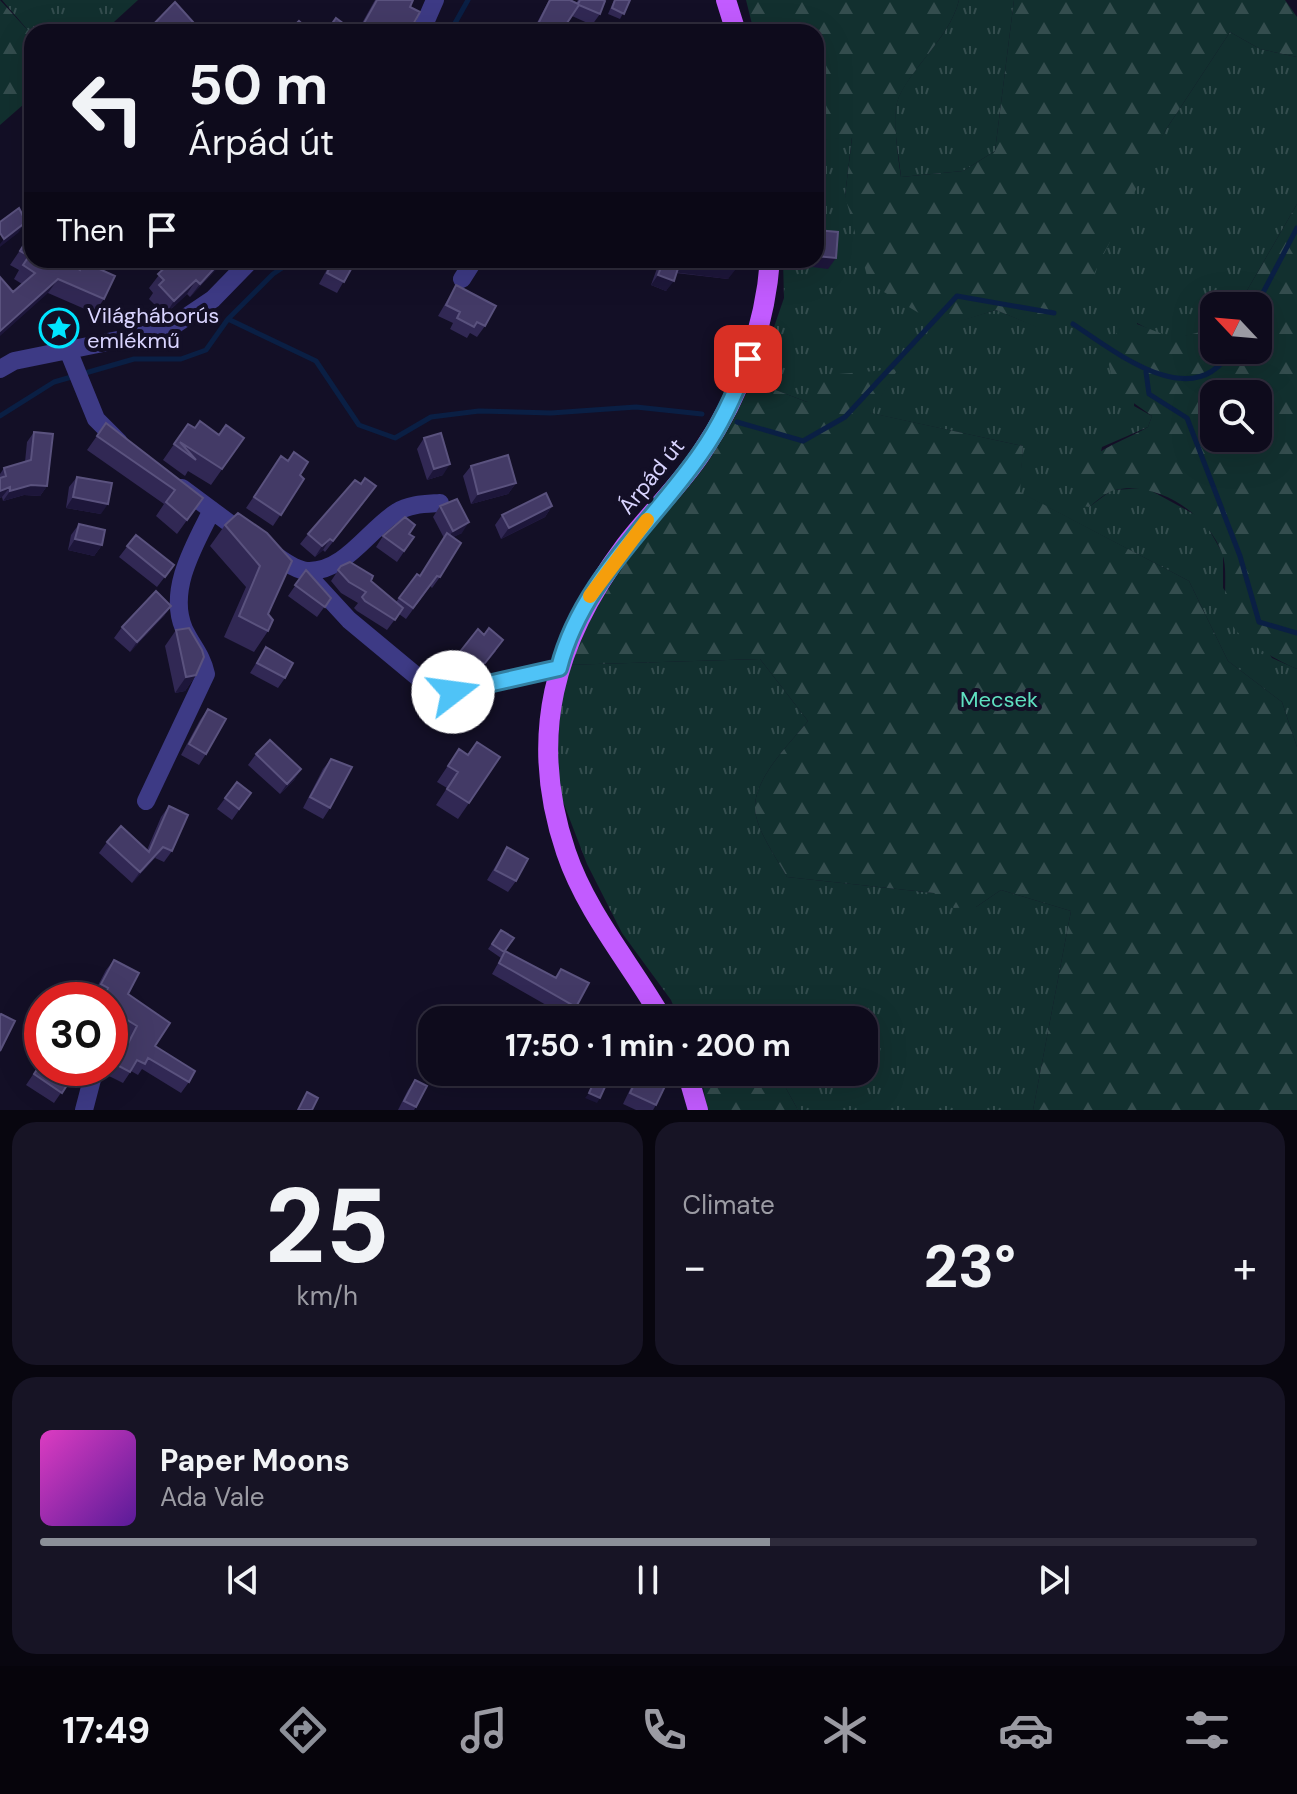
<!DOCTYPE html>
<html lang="en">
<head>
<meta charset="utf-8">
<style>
  :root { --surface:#0e0b1c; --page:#171425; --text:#f1f3f6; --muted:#9b9ba3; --line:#2e2b3b; --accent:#8c9099 }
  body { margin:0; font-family:"DM Sans",sans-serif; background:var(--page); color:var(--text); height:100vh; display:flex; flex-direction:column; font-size:30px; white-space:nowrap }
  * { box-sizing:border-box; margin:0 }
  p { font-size:26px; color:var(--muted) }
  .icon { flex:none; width:44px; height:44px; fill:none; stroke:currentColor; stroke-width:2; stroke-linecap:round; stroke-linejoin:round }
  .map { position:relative; height:1110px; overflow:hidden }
  .drawer { display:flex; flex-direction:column; gap:12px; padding:12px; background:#08060f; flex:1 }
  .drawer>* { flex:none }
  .hud { position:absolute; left:24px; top:24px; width:800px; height:244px; border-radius:24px; box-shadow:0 8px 32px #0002,0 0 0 2px var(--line); background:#0e0b1c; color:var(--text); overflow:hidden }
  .needle { width:52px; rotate:296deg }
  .buttons { position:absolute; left:1200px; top:292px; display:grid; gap:16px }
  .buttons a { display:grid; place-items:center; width:72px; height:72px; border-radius:16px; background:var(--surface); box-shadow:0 8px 32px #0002,0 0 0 2px var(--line); font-size:40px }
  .speed { position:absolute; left:24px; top:982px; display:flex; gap:16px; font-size:40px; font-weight:700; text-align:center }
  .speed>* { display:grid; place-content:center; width:104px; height:104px; border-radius:50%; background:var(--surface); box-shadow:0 8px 32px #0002,0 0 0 2px var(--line); line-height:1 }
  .speed .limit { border:12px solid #d22; background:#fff; color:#111 }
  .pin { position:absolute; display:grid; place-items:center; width:68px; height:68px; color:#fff; margin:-34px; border-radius:16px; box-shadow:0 4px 12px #0006 }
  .me { position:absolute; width:88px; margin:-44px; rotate:75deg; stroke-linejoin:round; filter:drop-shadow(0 0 6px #0008) }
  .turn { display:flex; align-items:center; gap:28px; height:168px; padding:0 32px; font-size:36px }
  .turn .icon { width:104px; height:104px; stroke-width:2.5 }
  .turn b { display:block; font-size:56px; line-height:68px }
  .then { display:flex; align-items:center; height:76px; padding:0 32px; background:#0003; gap:16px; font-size:30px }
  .big { font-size:60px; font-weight:700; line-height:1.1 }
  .drawer .card { flex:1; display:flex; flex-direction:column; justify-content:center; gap:12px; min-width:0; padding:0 28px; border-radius:24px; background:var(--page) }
  .drawer .dial { align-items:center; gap:0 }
  .dial b { font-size:104px; line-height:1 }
  .song { display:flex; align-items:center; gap:24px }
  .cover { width:96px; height:96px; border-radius:12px; background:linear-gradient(135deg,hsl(310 70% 55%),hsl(270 70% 35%)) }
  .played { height:8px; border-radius:4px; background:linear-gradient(90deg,var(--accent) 60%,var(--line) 60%) }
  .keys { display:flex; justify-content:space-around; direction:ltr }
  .heat { display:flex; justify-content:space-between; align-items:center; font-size:44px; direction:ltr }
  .drawer .tiles { flex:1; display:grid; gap:12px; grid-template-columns:1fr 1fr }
  .card:last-child { grid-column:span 2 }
  .trip { position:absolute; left:418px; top:1006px; width:460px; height:80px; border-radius:24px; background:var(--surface); box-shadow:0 8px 32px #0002,0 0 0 2px var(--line); font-weight:700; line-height:80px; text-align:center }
  .menu { display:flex; height:128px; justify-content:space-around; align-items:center; background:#06040b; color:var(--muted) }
  .menu .icon { width:56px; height:56px }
  .menu .current { color:var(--accent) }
  .menu b { font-size:36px; color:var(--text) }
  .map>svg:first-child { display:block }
  .grass { fill:url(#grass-tufts) }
  .forest { fill:url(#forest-firs); fill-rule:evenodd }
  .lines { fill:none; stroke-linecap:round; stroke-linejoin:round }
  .stream { stroke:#0a1f44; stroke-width:5 }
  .minor { stroke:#3d3a85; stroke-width:18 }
  .major { stroke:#c25bff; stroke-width:20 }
  .wall { fill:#312854 }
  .shaded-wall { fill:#1d163a }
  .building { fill:#433a66; stroke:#5a527e; stroke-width:2 }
  .route-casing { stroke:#337fa1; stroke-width:20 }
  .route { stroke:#4fc3f7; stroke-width:14 }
  .slow { stroke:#f59e0b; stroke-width:14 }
  .labels { text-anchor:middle; stroke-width:8; stroke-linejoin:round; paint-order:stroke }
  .poi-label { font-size:22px; fill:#d9d4ff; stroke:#130f26; text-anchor:start }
  .street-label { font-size:22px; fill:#d9d4ff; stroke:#130f26 }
  .park-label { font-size:22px; fill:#5fe0c0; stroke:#130f26 }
</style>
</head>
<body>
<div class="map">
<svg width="1297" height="1110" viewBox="0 0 1297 1110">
  <defs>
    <pattern id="grass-tufts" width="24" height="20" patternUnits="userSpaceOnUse" patternTransform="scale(2)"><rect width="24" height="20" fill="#12302f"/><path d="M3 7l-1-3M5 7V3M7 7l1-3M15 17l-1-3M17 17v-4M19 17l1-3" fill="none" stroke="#344d4e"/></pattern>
    <pattern id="forest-firs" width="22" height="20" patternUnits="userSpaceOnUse" patternTransform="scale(2)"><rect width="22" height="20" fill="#12302f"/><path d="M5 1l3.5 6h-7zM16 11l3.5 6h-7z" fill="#344d4e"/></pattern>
  </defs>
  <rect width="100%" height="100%" fill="#130f26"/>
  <path class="grass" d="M2 0H138L103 32 32 35Z
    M959 0H1014L995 151 963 171 901 177C899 155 893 129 896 107 900 77 950 40 959 0Z
    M1230 32 1260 49 1297 57V204L1238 306H1214V327C1180 340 1169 341 1137 323L1134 406 1152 416 1148 427 1102 447 1089 507 1112 490 1146 488 1203 519 1223 554V588L1272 658 1297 669V747L1282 702 1228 661 1189 581 1019 492 1023 446 870 413 897 370 807 402 755 382 784 298 783 260H816V140L852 137 845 196 913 307 942 326 996 310 1050 332 1165 131Z
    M760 659 808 721C789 745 748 783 756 816 761 837 777 859 787 877L934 893 976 907 1001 890 1071 911 1033 1110H798L777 1072H864V1020H679L671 1000 622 933 587 864 555 781 564 665Z"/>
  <path class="forest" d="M0 0 32 35V97L0 125Z
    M746 0H959C950 40 900 77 896 108 894 128 898 157 901 177L963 171 995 151 1014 0H1285L1297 17V57L1260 49 1230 32 1165 131 1088 286 1050 333 996 310 942 327 869 283 845 196 852 138 816 140V32H754Z
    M1297 204V669C1279 661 1242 642 1232 625 1219 604 1230 574 1222 553 1208 514 1156 480 1115 490 1106 492 1097 501 1089 507L1075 505C1065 456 1116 446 1148 427L1152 416 1114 389 1108 360 1121 319C1166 331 1164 346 1214 327V350H1258V306H1238ZM1258 394V438H1214V394Z
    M898 369 871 413 1023 446 1020 492 1189 581 1228 661 1282 702 1297 747V1110H1033L1071 911 1001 890 976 907 954 908 934 893 787 877C777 859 761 837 756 816 748 783 789 745 808 721L760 659 564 665 586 612 755 382 807 402 827 375Z
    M725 1072H777L798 1110H707L702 1080Z"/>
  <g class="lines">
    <path class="stream" d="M450 32 468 0
      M1256 306 1297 228
      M228 319 316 361 359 425 395 438 431 417 479 411 551 413 636 407 702 414
      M1073 324C1114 351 1194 416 1231 350
      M1146 372 1149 394 1187 418 1240 556 1259 622 1297 633
      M0 416 54 382 134 359H181L206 350 228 319 273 274 294 260
      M737 422 803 441 845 417 957 296 1054 313"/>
    <path class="minor" d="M421 32 435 0
      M462 279 474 260
      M68 350 96 419 119 442
      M0 369 14 361 167 330 213 299 251 260
      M182 488 248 537
      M269 551C280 558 295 571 308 571 345 572 369 529 397 512 409 504 426 504 440 503
      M314 582 349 620 426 684 453 692 559 668
      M146 801 206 674C202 655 192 646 184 629 167 590 195 544 212 510
      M84 1110 95 1068"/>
    <path class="major" d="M726 0 736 32
      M663 1020C631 964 587 914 566 852 527 737 554 641 625 546 649 514 680 486 702 452 740 396 765 328 770 260
      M687 1072 698 1110"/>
  </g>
  <path class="wall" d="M375 0H413L410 7 409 32H357Z
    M549 0H570L576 3 578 0H603L600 14 592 25 572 16 561 32H532Z
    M614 0H630L620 19 608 14Z
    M29 237 79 269 84 262 104 299 94 313 48 293 13 292 22 284 14 279 19 270 10 265Z
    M157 260H225L190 297 187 294 165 315 149 299 153 293 149 288 162 271 154 264Z
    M332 260H356L337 293 319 284Z
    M660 260H737L728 279 676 273 666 291 651 285Z
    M456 285 485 326 477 337 470 333 467 338 450 329 453 323 438 316Z
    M106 423 203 498 177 534 156 516 164 504 87 450Z
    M188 424 195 428 219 435 244 438 211 485 188 471 185 476 163 460Z
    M34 432 47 486 40 496 24 495 3 501 2 497 0 498V474L4 468 25 462 27 442Z
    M424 438 443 475 427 480 417 449Z
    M281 456 288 461 300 475 304 479 273 526 246 508Z
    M471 466 516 483 508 494 471 504 463 476Z
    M77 477 101 514 66 508 69 487Z
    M369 496 325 552 323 550 315 557 300 544 308 534Z
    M440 506 462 533 453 537 440 577 432 588 430 586 406 619 399 614 387 630 357 611 354 608 358 603 341 593 331 581 341 566 371 581 396 602 417 574 420 576 444 538 433 517Z
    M552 506 545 517 501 539 495 525 502 515Z
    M79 524 102 545 94 556 68 550 71 535Z
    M225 525 292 561 268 614V631L254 652 224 637 246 587 210 546Z
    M409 534 414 537 397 562 376 547 383 536Z
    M136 535 174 565 157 587 119 557Z
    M306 570 331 598 317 617 288 596Z
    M171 606 164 616 130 652 114 638 122 627Z
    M176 630 196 675 185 691 175 693 165 646Z
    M484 635 496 651 477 674 467 676 451 664 459 653Z
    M266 647 285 678 278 688 250 673Z
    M208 709 206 754 199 765 181 755 200 720Z
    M459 749 469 803 458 819 436 805 447 788 437 782Z
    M256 754 301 769 294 780 280 794 248 765Z
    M331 759 330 808 323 819 303 808 323 769Z
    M237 782 251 793 232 820 217 809Z
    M169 806 172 851 164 862 155 858 132 883 99 853 107 842 147 850 161 817Z
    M507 847 516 881 508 892 487 880Z
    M501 930 514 938 501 958 488 949Z
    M505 951 555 978 561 969 576 1007 569 1018 492 974Z
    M114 960 128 994 155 1046 189 1082 181 1093 142 1069 138 1075 131 1071 123 1083 109 1076 129 1037 110 1024V1000H100L101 999 93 995 106 970Z
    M42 1014V1029L36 1025Z
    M42 1061 78 1068 54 1103 26 1085Z
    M640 1072 656 1105 653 1110H636L623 1104 634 1081Z
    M415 1080 416 1107 414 1110H398L408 1090Z"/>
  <path class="shaded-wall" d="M26 222 18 233 0 247V244L4 239Z
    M816 256 836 258 828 269 804 266 808 260H816Z
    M222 260H225L190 297 200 284Z
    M680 262 736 269 728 279 673 272Z
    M658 275 674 281 666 291 651 285Z
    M58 279 48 293 0 336V331Z
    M196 280 187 294 165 315 174 301Z
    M450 464 443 475 427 480 434 469Z
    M516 483 508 494 471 504 478 494Z
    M31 485 47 486 40 496 24 495 3 501 10 491Z
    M10 487 2 497 0 498V491Z
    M73 497 108 504 101 514 66 508Z
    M552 506 545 517 501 539 509 528Z
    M469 522 462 533 446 541 453 531Z
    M75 539 102 545 94 556 68 550Z
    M330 539 323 550 315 557 322 546Z
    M171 606 164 616 130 652 137 642Z
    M503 640 477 674 467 676 475 666Z
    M196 675 185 691 175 693 186 677Z
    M301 769 294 780 280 794 287 784Z
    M163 847 155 858 132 883 140 872Z
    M589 1093 600 1098 597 1103 585 1098Z"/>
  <path class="building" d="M377 0H413L410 7 420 12 409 32H359Z
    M550 0H570L578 4 580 0H603L605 1 600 14 579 5 561 32H548L537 26Z
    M615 0H630L624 14 612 8Z
    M175 2 202 32H148L147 31Z
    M336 18 355 32H326Z
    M299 21 311 32H275L283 25 289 31Z
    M19 208 26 222 4 239 0 233V222Z
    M816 230 838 232 836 258 816 256Z
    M29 237 32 239V260H65L80 270 84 262 115 276 104 299 58 279 0 331V277L13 292 35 273 23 265 29 256 20 251Z
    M173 260H222L200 284 196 280 174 301 159 285 164 280 158 274Z
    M333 260H356L344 282 327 273Z
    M664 260H737L736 269 680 262 674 281 658 275Z
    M456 285 496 306 485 326 477 322 474 327 457 318 460 312 446 305Z
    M200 421 219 435 226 425 244 438 222 469 180 442 196 460 174 444 188 424 195 428Z
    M106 423 203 498 187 520 166 502 175 490 97 436Z
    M34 432 53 434 47 486 31 485 10 491V487L0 491V478L6 476 4 468 31 460Z
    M441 433 450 464 434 469 424 438Z
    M294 452 308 462 300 475 304 479 281 515 254 497 281 456 288 461Z
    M508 455 516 483 478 494 471 466Z
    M77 477 112 483 108 504 73 497Z
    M365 478 376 486 333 541 330 539 322 546 308 534 355 480 361 484Z
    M546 493 552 506 509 528 502 515Z
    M457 499 469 522 453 531 440 506Z
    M238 513 267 533 292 561 268 614 273 620 268 631 239 616 260 566 225 525Z
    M405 517 415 525 409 534 414 537 404 551 383 536Z
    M79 524 105 530 102 545 75 539Z
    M447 533 461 543 440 577 437 576 413 608 399 598 417 574 420 576Z
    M136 535 174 565 165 577 127 546Z
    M350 562 373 576 371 581 403 608 395 620 365 601 362 597 366 592 349 582 338 570 341 566Z
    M306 570 331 598 325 607 295 585Z
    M156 591 171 606 137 642 122 627Z
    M189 628 202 650 204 657 196 675 186 677 176 630Z
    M489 628 503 640 485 663 475 666 459 653 478 629 484 635Z
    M266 647 293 663 285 678 257 663Z
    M208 709 226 719 206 754 189 744Z
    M270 740 301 769 287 784 256 754Z
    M477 742 500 757 469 803 447 789 458 772 448 766 459 749 468 755Z
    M331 759 352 767 330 808 310 797Z
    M237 782 251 793 239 809 225 798Z
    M169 806 188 815 172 851 163 847 140 872 107 842 121 826 149 852Z
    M507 847 528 859 516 881 495 870Z
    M501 930 514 938 504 952 492 944Z
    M505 951 556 978 561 969 589 983 576 1007 499 963Z
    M114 960 139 973 128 994 170 1023 155 1046 195 1071 189 1082 148 1058 145 1064 137 1060 130 1072 117 1065 137 1026 116 1013 110 1024V1000H102L108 988 101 984Z
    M1 1014 15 1021 0 1051V1015Z
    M42 1062V1068H78L62 1093 34 1074Z
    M640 1072H645L667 1082 656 1105 630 1093Z
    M598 1073 609 1078 600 1098 589 1093Z
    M415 1080 427 1086 416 1107 404 1101Z
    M307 1092 318 1098 312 1110H298Z"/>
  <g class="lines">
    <g class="route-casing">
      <path id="route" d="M453 692 559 668C581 581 652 524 701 453 721 425 736 392 748 359"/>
    </g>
    <use href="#route" class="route"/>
    <path class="slow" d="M590 596 647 520"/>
  </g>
  <defs>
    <g id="sight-ring" transform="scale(2)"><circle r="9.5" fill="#130f26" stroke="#00e5ff" stroke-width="1.5"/><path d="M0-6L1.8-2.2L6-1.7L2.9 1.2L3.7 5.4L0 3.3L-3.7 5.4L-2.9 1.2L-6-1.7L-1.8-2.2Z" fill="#00e5ff"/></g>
  </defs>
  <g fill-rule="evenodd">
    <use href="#sight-ring" x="59" y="328"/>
  </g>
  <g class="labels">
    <g class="poi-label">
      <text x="87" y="323">Világháborús<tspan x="87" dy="25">emlékmű</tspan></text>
    </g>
    <g class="street-label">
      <text transform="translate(651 476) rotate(-51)" y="8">Árpád út</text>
    </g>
    <g class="park-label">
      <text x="999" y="707">Mecsek</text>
    </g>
  </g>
</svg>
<div class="buttons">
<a><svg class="needle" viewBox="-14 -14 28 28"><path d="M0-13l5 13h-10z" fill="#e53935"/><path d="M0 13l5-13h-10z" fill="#9b9ba3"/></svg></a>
<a><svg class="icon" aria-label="search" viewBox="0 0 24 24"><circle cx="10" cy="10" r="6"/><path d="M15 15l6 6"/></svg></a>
</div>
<div class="speed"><div class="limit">30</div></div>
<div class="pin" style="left:748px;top:359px;background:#d93025"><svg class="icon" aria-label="arrive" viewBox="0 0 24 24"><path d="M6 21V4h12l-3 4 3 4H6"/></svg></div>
<svg class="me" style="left:453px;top:692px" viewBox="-20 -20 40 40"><circle r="19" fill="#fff"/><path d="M0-13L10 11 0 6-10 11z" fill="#4fc3f7"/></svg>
<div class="trip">17:50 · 1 min · 200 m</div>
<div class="hud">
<div class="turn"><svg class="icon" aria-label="left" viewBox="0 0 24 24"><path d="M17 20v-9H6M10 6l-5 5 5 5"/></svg><div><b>50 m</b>Árpád út</div></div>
<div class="then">Then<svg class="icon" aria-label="arrive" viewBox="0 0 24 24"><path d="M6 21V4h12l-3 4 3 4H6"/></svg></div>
</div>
</div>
<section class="drawer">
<div class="tiles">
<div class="card dial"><b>25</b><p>km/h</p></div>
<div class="card"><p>Climate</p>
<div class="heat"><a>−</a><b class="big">23°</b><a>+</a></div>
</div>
<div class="card">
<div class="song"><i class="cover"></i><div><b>Paper Moons</b><p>Ada Vale</p></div></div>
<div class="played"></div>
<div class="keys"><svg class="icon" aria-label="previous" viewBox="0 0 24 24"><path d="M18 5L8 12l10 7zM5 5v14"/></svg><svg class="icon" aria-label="pause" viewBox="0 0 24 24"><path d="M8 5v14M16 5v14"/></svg><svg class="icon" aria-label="next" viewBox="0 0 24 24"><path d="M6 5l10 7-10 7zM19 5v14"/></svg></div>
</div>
</div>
</section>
<nav class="menu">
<b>17:49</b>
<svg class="icon current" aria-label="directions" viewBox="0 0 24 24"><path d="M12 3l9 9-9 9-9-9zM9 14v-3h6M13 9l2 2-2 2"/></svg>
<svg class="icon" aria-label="music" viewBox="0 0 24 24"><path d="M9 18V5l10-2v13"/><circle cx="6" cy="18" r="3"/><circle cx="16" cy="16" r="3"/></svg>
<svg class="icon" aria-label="phone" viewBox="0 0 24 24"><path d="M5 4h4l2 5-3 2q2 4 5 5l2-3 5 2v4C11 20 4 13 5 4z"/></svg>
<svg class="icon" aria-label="climate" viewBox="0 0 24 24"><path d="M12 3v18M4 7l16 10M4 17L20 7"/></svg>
<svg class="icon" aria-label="car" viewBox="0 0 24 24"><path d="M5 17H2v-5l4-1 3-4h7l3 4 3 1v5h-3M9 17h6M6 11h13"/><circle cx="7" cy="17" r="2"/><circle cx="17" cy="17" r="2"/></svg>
<svg class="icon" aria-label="filters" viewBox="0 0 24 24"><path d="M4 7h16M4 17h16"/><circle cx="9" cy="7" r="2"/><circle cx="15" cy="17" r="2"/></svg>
</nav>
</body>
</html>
